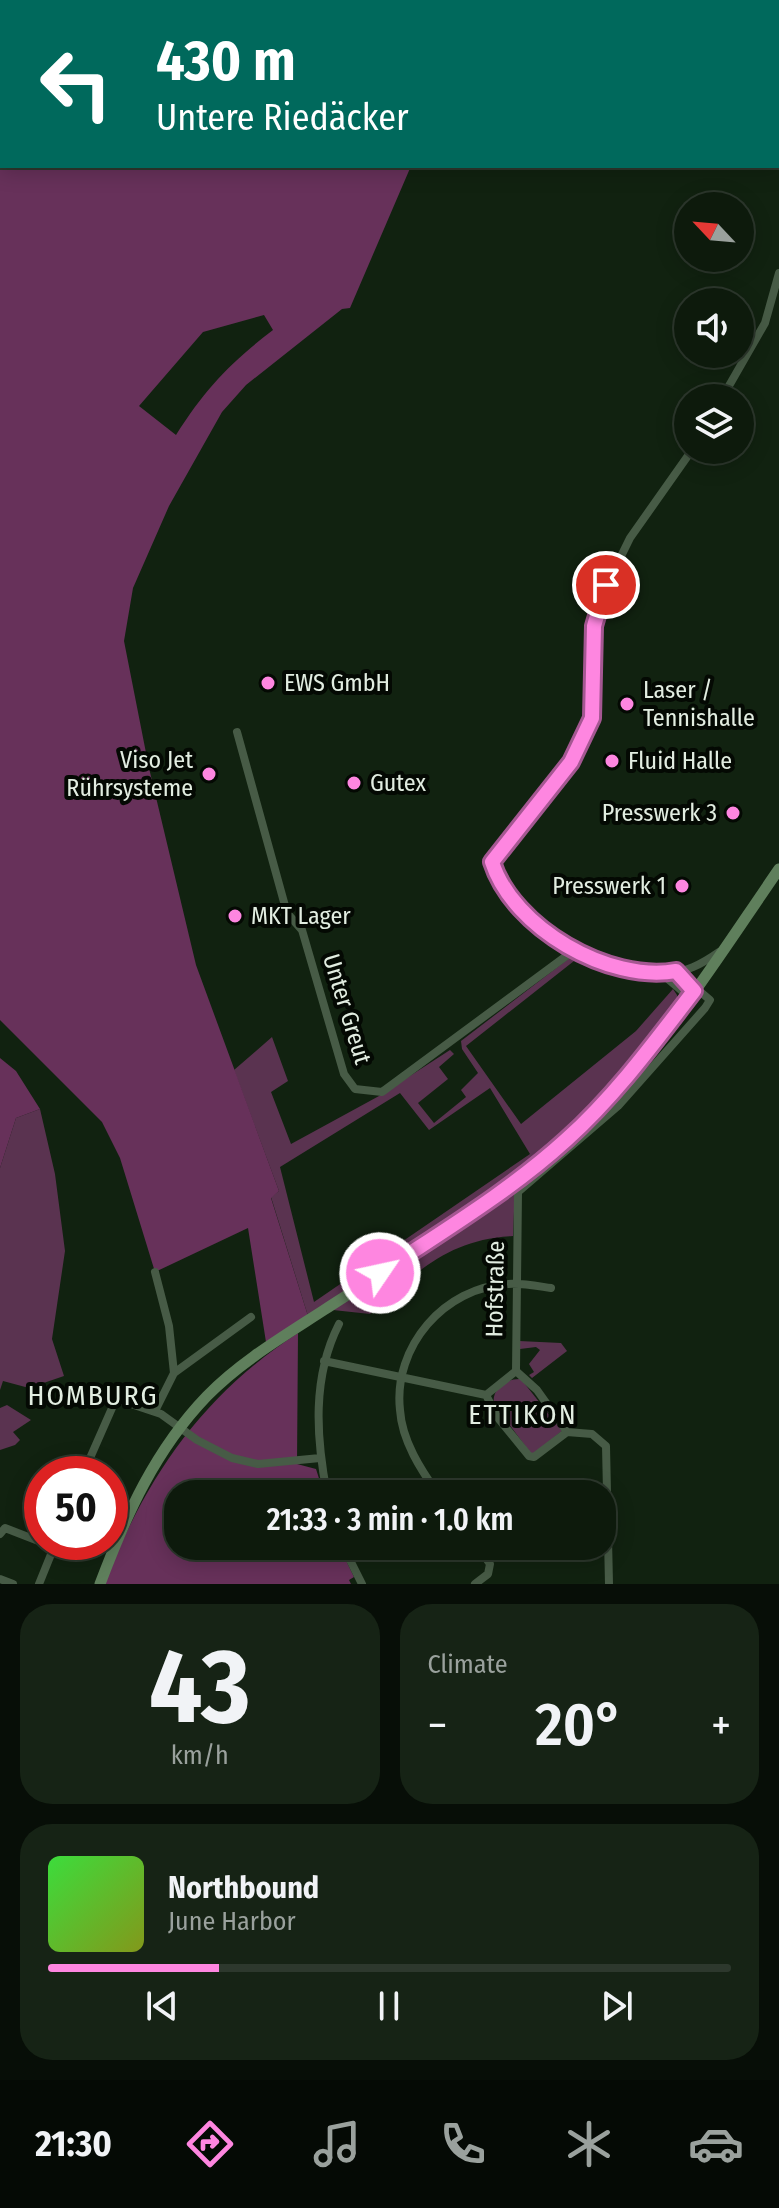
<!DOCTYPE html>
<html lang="en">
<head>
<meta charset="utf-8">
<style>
  :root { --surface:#0d1a0c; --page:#162315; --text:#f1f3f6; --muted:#9aa19d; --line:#2d382d; --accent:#fe86e0 }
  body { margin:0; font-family:"Fira Sans Condensed",sans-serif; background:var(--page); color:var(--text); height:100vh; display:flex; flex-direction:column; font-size:30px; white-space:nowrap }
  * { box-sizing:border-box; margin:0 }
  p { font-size:26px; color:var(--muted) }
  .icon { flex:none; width:44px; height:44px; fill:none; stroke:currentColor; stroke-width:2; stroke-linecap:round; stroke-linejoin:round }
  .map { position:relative; height:1584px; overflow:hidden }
  .drawer { display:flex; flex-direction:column; gap:20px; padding:20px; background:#070e07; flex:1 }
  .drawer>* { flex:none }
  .hud { position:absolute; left:0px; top:0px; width:780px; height:168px; box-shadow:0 4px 20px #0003,0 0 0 2px var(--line); background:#00695c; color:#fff; overflow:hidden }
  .needle { width:52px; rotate:296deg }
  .tools { position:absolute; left:674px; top:192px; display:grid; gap:16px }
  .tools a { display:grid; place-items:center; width:80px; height:80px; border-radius:50%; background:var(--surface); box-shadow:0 4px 20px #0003,0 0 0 2px var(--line); font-size:40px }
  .speed { position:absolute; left:24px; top:1456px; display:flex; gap:16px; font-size:40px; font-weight:700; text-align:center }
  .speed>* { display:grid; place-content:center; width:104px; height:104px; border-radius:50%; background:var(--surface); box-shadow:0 4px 20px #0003,0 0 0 2px var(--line); line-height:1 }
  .speed .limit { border:12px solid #d22; background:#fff; color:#111 }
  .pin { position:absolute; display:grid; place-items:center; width:68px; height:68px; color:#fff; margin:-34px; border:4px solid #fff; border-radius:50%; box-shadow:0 2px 8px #0007 }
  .me { position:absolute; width:88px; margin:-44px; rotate:56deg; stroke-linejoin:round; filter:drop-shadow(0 0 6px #0008) }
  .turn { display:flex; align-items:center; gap:28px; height:168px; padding:0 24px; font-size:36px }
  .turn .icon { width:104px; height:104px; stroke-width:2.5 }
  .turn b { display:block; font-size:56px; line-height:68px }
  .big { font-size:60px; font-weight:600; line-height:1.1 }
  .drawer .card { flex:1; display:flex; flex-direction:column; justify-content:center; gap:12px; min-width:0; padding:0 28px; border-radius:32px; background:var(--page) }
  .drawer .dial { align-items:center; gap:0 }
  .dial b { font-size:104px; line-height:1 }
  .song { display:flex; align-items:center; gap:24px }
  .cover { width:96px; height:96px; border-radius:12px; background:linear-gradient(135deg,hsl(120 70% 55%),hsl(70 70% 35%)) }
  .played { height:8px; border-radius:4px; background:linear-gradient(90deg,var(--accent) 25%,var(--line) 25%) }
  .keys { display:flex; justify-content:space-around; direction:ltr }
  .heat { display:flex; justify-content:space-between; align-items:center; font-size:44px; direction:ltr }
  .drawer .tiles { flex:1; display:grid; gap:20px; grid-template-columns:1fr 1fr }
  .card:last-child { grid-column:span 2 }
  .trip { position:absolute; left:164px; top:1480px; width:452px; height:80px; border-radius:32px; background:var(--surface); box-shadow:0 4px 20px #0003,0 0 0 2px var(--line); font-weight:600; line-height:80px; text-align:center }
  .tab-bar { display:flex; height:128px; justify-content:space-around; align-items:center; background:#050a05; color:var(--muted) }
  .tab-bar .icon { width:56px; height:56px }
  .tab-bar .on { color:var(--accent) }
  .tab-bar b { font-size:36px; color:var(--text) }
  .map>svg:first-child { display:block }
  .green { fill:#5a3350; fill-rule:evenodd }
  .forest { fill:#67315a; fill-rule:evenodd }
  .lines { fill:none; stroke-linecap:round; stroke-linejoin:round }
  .minor { stroke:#475b46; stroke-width:8 }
  .secondary { stroke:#5f7f5c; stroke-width:11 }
  .route-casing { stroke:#a55792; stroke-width:20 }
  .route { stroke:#fe86e0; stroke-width:14 }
  .poi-dot { fill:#fe86e0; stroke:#040903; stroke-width:3 }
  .labels { text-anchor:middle; stroke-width:8; stroke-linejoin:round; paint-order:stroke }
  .poi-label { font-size:24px; fill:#e2ede1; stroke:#040903; text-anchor:start }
  .street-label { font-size:24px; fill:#e2ede1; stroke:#040903 }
  .quarter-label { font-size:28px; letter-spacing:2px; fill:#e2ede1; stroke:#040903 }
</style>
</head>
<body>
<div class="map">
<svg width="779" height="1584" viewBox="0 0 779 1584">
  <rect width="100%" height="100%" fill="#112210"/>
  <path class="green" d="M572 956 574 961 466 1046 521 1124 636 1031 673 989 677 995C678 1012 660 1028 650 1041 560 1161 430 1235 308 1316L271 1197 279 1191 234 1070 272 1037 288 1081 271 1092 291 1144 379 1096 450 1050 454 1054 439 1067 448 1079 418 1103 434 1123 466 1097 461 1090 478 1073 462 1049 461 1041ZM490 1088 530 1154 314 1302 280 1167 400 1093 429 1130Z
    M40 1109 55 1174 65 1251 52 1339 64 1376 29 1388 3 1381 0 1390V1168L16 1118Z
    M515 1187 513 1236C448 1239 415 1273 370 1314L333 1310Z
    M519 1341 561 1343 567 1351 532 1378 529 1375 534 1372 529 1364 540 1350 536 1347 520 1349Z
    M521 1379 562 1431 532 1455 494 1404C491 1389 507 1378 521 1379Z
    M7 1405 31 1420 13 1432 20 1440 15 1445 0 1450V1408Z"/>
  <path class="forest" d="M0 0 333 2H2V166H411L350 308 342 309 246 385 222 412 169 506 133 588 124 641 149 768 196 965 279 1191 271 1198 308 1316 266 1342 248 1228 155 1272 120 1158 102 1122 0 1020ZM264 315 273 330C231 362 205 389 176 435L139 406 203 332Z
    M0 1058 16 1071 40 1109 16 1118 0 1168Z
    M298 1333 297 1464 316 1469 324 1494H178V1546H339L354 1577 349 1580 351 1584H104C146 1478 201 1396 298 1333Z"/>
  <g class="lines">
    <path class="minor" d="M778 123 779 124
      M722 398 765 323 779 273
      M692 450 630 538 598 603 594 626 592 718 578 751 492 862C511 925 599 976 663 974 685 973 702 964 719 952
      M237 732 287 913 302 930 344 1074 355 1089 382 1092 573 951
      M662 974 689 997
      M155 1272 169 1326 174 1373 155 1411
      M324 1361 486 1395
      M516 1371 518 1192 618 1106 705 1008 710 1000 676 971
      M516 1371 537 1390 567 1432
      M174 1373 251 1317
      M486 1395 498 1418 529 1456 534 1457 567 1432
      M486 1395 516 1371
      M567 1432 592 1434 606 1446 609 1584
      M83 1474 116 1399 161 1414 197 1440 232 1458 258 1464 320 1458
      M327 1494C316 1437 312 1377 339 1324
      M438 1494C421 1470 402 1441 400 1410 393 1347 444 1287 508 1284 522 1283 537 1286 551 1288
      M0 1534 5 1528 54 1547
      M343 1546 362 1584
      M0 1579 13 1584
      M39 1584 56 1542
      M475 1584 488 1574 490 1564 477 1546"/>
    <path class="secondary" d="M100 1584C126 1515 155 1450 207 1396 240 1362 284 1336 324 1310 404 1258 489 1207 562 1144 650 1068 714 963 779 869"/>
  </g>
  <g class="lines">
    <g class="route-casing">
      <path id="route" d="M380 1273C443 1231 510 1191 566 1140 615 1096 654 1043 694 991L676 971C609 983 513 928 492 862L571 762 592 718 594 626 606 585"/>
    </g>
    <use href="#route" class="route"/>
  </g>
  <g class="poi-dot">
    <circle cx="268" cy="683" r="8"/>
    <circle cx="627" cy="704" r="8"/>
    <circle cx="612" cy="761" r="8"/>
    <circle cx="209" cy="774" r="8"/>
    <circle cx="354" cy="783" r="8"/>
    <circle cx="733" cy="813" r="8"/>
    <circle cx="682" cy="886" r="8"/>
    <circle cx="235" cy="916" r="8"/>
  </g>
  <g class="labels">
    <g class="poi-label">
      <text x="284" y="691">EWS GmbH</text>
      <text x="643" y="698">Laser /<tspan x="643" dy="28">Tennishalle</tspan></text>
      <text x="193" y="768" text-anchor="end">Viso Jet<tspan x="193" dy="28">Rührsysteme</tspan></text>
      <text x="628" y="769">Fluid Halle</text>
      <text x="370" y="791">Gutex</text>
      <text x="717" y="821" text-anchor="end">Presswerk 3</text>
      <text x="666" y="894" text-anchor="end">Presswerk 1</text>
      <text x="251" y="924">MKT Lager</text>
    </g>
    <g class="street-label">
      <text transform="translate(347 1009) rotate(73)" y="8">Unter Greut</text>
      <text transform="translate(495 1289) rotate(-89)" y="8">Hofstraße</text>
    </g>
    <g class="quarter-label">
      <text x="93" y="1405">HOMBURG</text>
      <text x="523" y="1424">ETTIKON</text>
    </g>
  </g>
</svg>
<div class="tools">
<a><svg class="needle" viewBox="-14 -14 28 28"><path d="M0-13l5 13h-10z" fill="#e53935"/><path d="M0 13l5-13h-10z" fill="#9aa19d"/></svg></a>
<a><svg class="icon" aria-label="sound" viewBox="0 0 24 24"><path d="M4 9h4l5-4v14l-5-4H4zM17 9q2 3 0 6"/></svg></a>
<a><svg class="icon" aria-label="layers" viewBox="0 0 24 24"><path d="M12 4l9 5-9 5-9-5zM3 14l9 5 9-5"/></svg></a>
</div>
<div class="speed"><div class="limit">50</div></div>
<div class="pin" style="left:606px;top:585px;background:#d93025"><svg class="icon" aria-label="arrive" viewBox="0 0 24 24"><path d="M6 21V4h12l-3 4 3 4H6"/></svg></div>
<svg class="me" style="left:380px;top:1273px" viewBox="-20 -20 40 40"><circle r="17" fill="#fe86e0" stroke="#fff" stroke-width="3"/><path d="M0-11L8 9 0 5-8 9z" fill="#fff"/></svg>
<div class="trip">21:33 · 3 min · 1.0 km</div>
<div class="hud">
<div class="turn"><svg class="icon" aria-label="left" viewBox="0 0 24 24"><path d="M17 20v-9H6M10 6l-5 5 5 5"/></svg><div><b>430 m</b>Untere Riedäcker</div></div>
</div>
</div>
<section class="drawer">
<div class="tiles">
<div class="card dial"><b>43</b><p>km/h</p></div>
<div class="card"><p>Climate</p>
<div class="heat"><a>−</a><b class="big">20°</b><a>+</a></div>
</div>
<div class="card">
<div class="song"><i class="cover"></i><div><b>Northbound</b><p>June Harbor</p></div></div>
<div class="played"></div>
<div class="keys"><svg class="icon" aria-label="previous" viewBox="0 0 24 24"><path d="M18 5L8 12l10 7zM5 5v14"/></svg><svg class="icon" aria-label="pause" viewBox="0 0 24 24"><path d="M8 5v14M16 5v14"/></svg><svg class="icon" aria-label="next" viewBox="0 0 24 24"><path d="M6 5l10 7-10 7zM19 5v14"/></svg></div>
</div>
</div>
</section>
<nav class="tab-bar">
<b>21:30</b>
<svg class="icon on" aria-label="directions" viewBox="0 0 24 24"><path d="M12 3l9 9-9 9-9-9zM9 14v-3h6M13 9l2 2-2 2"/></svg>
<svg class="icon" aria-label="music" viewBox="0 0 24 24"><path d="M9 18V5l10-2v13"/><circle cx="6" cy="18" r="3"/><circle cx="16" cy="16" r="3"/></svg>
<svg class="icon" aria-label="phone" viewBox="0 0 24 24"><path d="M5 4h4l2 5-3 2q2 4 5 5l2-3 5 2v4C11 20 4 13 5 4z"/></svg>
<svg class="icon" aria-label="climate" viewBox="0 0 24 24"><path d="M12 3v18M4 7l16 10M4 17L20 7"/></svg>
<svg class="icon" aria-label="car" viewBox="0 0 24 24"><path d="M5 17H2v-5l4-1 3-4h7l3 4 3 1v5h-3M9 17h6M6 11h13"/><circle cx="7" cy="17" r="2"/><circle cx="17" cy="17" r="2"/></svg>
</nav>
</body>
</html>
